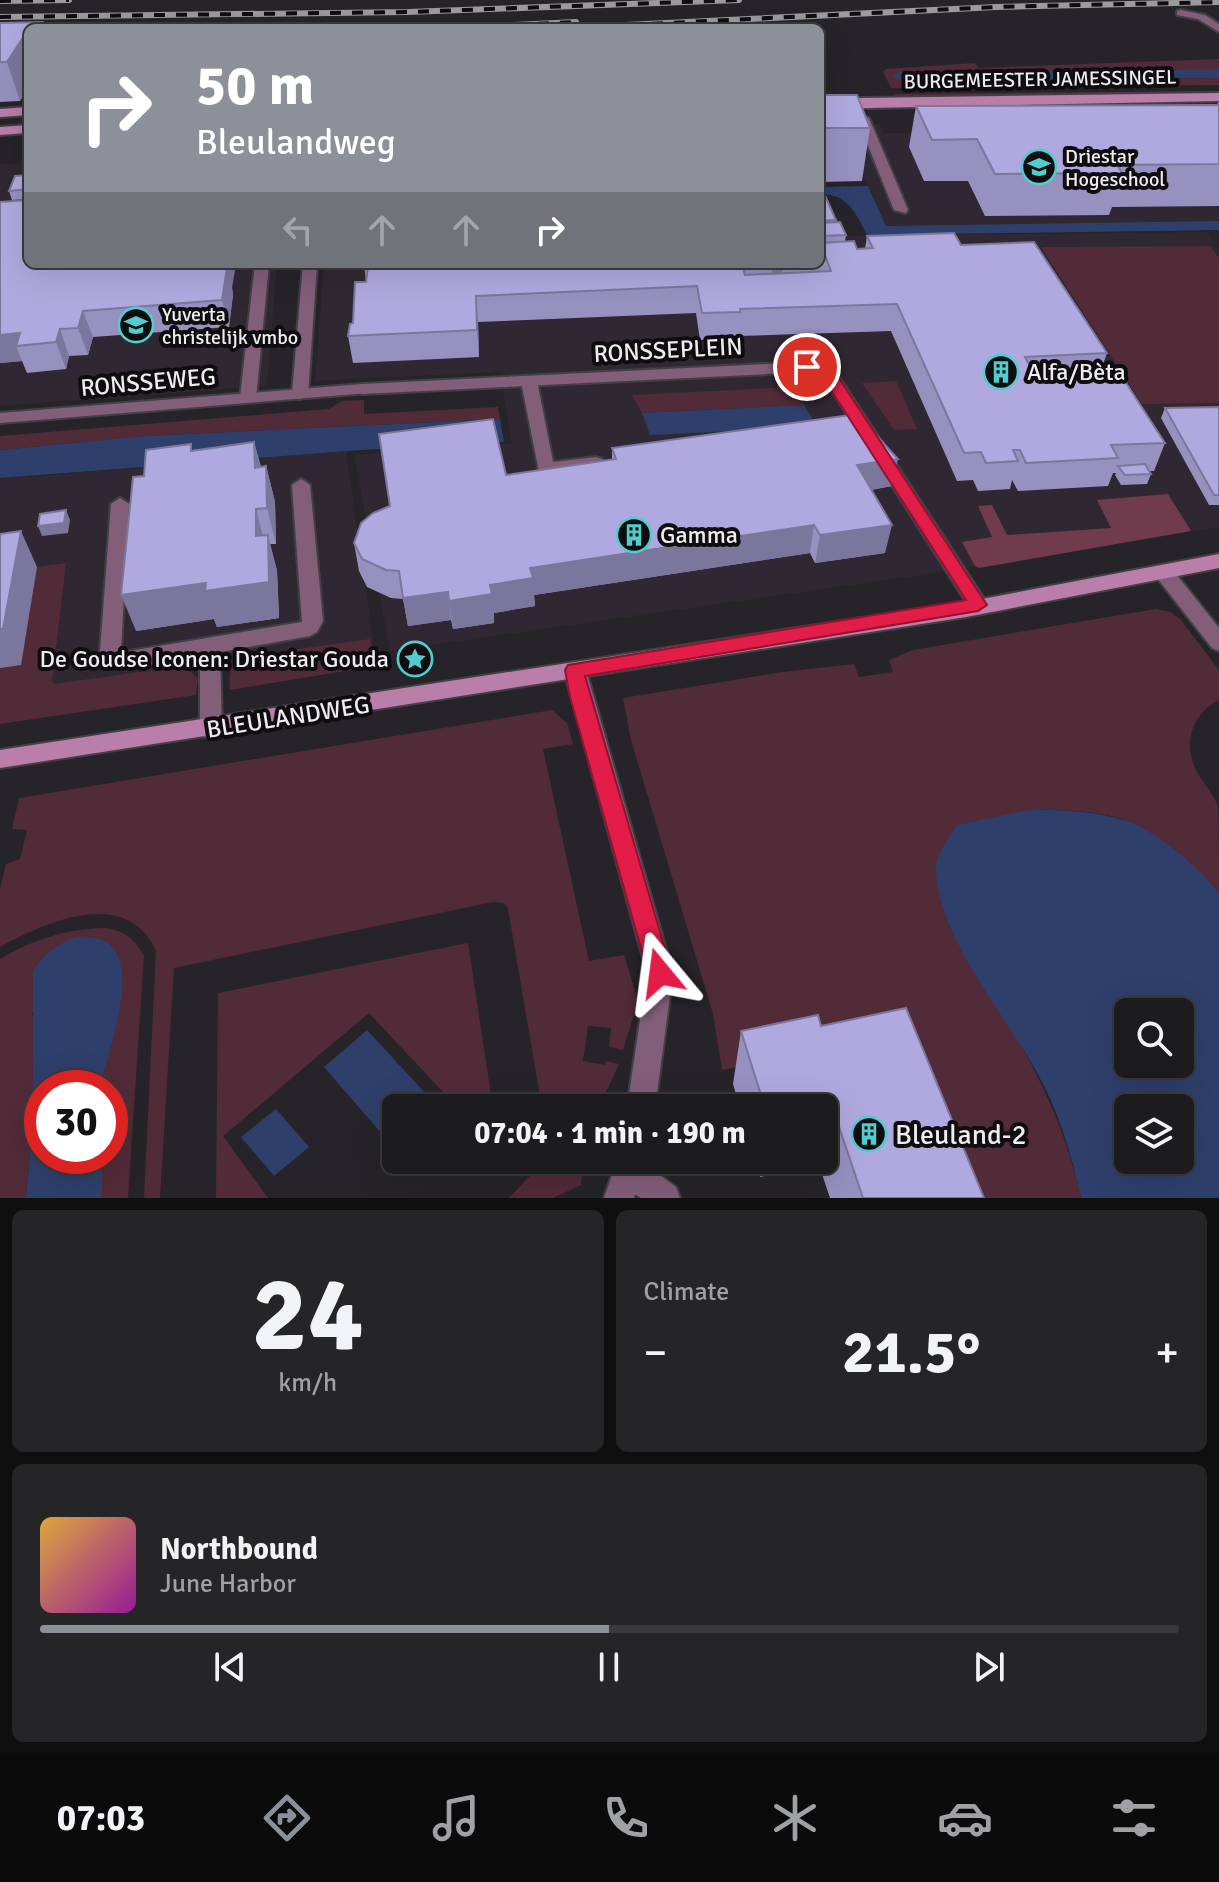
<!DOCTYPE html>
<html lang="en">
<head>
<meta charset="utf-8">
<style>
  :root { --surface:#1c1b1e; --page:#252427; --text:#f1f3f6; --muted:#a0a1a4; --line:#3a393c; --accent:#8c9099 }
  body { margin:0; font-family:Signika,sans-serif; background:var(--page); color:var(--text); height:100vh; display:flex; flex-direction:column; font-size:30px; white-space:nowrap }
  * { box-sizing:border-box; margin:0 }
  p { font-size:26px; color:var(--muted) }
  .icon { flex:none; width:44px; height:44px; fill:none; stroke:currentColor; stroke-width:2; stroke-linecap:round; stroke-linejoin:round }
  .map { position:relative; height:1198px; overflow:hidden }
  .sheet { display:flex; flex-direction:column; gap:12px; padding:12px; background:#0f0f10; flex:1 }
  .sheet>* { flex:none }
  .top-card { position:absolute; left:24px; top:24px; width:800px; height:244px; border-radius:12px; box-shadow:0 8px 32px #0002,0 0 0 2px var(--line); background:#8c9099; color:#fff; overflow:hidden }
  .tools { position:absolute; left:1114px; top:998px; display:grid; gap:16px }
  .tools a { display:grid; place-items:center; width:80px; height:80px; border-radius:12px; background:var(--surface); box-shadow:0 8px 32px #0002,0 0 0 2px var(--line); font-size:40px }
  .speed { position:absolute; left:24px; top:1070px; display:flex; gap:16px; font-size:40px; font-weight:700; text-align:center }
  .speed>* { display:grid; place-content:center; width:104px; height:104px; border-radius:50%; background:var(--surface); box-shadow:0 8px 32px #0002,0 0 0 2px var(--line); line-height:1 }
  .speed .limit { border:12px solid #d22; background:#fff; color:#111 }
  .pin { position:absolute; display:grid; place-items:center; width:68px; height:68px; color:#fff; margin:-34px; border:4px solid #fff; border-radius:50%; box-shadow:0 2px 8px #0007 }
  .me { position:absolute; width:88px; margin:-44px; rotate:344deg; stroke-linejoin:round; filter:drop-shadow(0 0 6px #0008) }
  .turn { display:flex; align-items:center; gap:28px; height:168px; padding:0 40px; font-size:36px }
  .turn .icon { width:104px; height:104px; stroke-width:2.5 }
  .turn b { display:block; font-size:56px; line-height:68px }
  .lanes { display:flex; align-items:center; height:76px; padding:0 40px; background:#0003; justify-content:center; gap:40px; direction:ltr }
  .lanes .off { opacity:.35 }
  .big { font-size:60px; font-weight:700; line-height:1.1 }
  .sheet .widget { flex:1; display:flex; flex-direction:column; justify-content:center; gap:12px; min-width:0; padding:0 28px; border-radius:12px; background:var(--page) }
  .sheet .dial { align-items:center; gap:0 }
  .dial b { font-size:104px; line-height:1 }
  .song { display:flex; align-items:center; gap:24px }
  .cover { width:96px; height:96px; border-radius:12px; background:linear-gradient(135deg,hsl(40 70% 55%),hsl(300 70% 35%)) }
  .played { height:8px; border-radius:4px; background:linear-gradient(90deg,var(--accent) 50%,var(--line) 50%) }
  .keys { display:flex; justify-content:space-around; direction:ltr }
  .heat { display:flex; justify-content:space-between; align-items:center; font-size:44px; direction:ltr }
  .sheet .tiles { flex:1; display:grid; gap:12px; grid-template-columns:1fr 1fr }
  .widget:last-child { grid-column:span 2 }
  .trip { position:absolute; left:382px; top:1094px; width:456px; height:80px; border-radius:12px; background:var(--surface); box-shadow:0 8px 32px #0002,0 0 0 2px var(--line); font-weight:700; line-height:80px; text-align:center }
  .tabs { display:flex; height:128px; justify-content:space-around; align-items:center; background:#0b0b0c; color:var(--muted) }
  .tabs .icon { width:56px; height:56px }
  .tabs .active { color:var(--accent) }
  .tabs b { font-size:36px; color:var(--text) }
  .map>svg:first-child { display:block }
  .built { fill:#2f2832 }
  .green { fill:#522b38 }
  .forest { fill:#703b4c }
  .water { fill:#2f3f6b; fill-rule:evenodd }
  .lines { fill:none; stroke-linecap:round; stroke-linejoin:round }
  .lane-casing { stroke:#424044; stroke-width:4 }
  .street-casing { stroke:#424044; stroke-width:4 }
  .secondary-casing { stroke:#424044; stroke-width:4 }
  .lane { fill:#835e79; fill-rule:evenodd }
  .street { fill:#835e79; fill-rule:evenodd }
  .secondary { fill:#b97ea9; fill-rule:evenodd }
  .rail-casing { stroke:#9c9a9d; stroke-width:6 }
  .rail { stroke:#0f0d0f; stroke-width:4; stroke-dasharray:11; stroke-linecap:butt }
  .wall { fill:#9791c0 }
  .shaded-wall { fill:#7b769c }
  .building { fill:#b0a9df; stroke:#7b769c; stroke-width:2 }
  .route { fill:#e11d48; stroke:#92132f; stroke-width:2 }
  .labels { text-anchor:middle; stroke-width:8; stroke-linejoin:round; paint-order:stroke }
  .far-street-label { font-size:20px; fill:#eeecef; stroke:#0f0d0f }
  .far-poi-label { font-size:20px; fill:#eeecef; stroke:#0f0d0f; text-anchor:start }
  .street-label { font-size:24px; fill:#eeecef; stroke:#0f0d0f }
  .poi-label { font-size:24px; fill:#eeecef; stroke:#0f0d0f; text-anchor:start }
  .near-poi-label { font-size:28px; fill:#eeecef; stroke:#0f0d0f; text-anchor:start }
</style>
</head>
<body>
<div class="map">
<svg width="1219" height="1198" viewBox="0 0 1219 1198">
  <rect width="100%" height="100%" fill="#262428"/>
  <path class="built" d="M820 124H879L883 133 1209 130 1219 138V221L886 226 851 147Z
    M28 163V264H277L267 386 0 406V164Z
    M820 195H826L846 236 1208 232 1219 248V527L935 573 390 651 354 455 512 443 500 372 315 381 324 264H820Z
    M346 451 374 646 0 702V479Z"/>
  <path class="green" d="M1219 59V69L899 72 894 76 900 80 1219 78V85L891 88 883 72 886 69 975 63 979 68Z
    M1219 91V94L896 98 894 94Z
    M1210 246 1219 258V403L1142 404 1041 247Z
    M896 381 917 429 894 430 862 383Z
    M794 387 804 405 642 413 632 395Z
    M364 400V414L498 407 500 419 147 436 0 450V436L329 409 342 401Z
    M66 563 52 681 54 684 183 666 198 678 196 695 0 724V668L37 567Z
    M1156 609 1171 612 1181 620 1219 670V700C1193 713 1183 742 1195 768 1201 781 1213 793 1218 806 1219 819 1219 875 1219 893 1205 874 1148 830 1127 821 1099 810 1065 811 1035 809L954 934C1007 1022 1059 1095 1081 1198H943L784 1058 722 1070 713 1014 631 740 623 698 782 672 854 664 859 677 893 672 889 660 913 650Z
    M370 639 376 666 230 690C229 676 229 666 241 657Z
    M552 710 567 723 573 744 543 749 589 961 624 955 638 1001 623 1050 609 1047 611 1028 588 1026 583 1061 605 1065 606 1061 619 1064 599 1108H542L508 909 504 903 493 902 174 968 160 1198H144L156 951C127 886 47 921 0 947V889L6 864 20 859 27 830 12 829 19 798Z
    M105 928C125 931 133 938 144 955L128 1198H102V1156H110V1088H101V1084L117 1018 32 1012 35 1027 33 1122 26 1198H0V959C34 939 66 929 105 928Z
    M468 943 493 1108H458L369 1013 223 1136 268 1198H216L218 993Z
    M545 1160H584L581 1185 553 1198H509Z"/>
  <path class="forest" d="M1168 494 1191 531 979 568 975 566 962 542 992 537 978 506 992 505 1007 535 1111 528 1097 500Z"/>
  <path class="water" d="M1219 69V78L900 80 893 76 899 72Z
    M868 186 886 226 1219 221V230L867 235C856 213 848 194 820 194V187Z
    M804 405 817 427 650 435 642 413Z
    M500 419 504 442 361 450 0 478V450L146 436Z
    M1035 809C1065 811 1098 811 1127 821 1157 832 1200 868 1219 893V1198H1081C1072 1155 1058 1109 1036 1071 1004 1012 938 938 936 869 935 856 950 837 957 825ZM1128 1012H1180V1064H1128ZM1128 1108H1180V1160H1128Z
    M77 937C84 938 95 937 102 940 146 958 105 1054 101 1088H42V1156H102V1198H26L33 1122V971C46 953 56 944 77 937Z
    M367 1030 439 1108H396V1150L324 1067Z
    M276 1109 309 1147 274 1176 241 1137Z"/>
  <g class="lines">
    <g class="lane-casing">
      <path id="lane" d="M1181 10 1205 15 1219 24V32L1198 19 1177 15V11Z
        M859 115 869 118 908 210 906 213 894 210 857 118Z
        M255 264H269L256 398 248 403 240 398Z
        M303 264H317L308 394 300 399 292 394Z
        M807 362 834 369 985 600 988 605 985 610H971L822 375 807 372 362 394 354 389 362 384Z
        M301 479 310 485 323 621 317 632 310 636 220 652 222 730 219 736 211 739 203 736 200 730V655L124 668 108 663 100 652 111 504 120 498 129 504 121 650 124 652 302 622 292 485Z
        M617 1160H639L676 1187 680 1198H641L635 1194 634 1198H604Z"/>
    </g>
    <g class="street-casing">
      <path id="street" d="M529 376 537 381 553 462 596 457 602 459 605 463 602 467 539 472 521 381Z
        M362 384 370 389 368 393 0 423V413Z
        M1165 567 1172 569 1219 628V651L1212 648 1158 579 1155 574 1158 569Z
        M575 662 582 664 586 670 673 973 655 1108H627L647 973 564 670 568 664Z
        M615 1160H645L638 1180 628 1185 618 1180 613 1170Z"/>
    </g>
    <g class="secondary-casing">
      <path id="secondary" d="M1219 93V101L820 109V101L861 98Z
        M28 107V115L0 117V109Z
        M28 125V133L0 135V127Z
        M1219 554V568L966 617 0 768V750L966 602Z"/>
    </g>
    <use href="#lane" class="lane"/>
    <use href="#street" class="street"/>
    <use href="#secondary" class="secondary"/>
    <g class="rail-casing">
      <path id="rail" d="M0 1 69 0
        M0 17 408 12 739 0
        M450 28 576 22
        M564 28 996 7 1219 2"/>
    </g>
    <use href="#rail" class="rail"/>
  </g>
  <path class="wall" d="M0 23 28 28V88L20 101 0 102Z
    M820 95 870 128 862 181 820 182Z
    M1219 101V206L1112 207 1109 215 985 216 968 181H924L909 147 916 106 1217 105Z
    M28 175V199L12 200 9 191Z
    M820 184 836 220V222L846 235 845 242 857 249H865L867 236 961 245 1107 353 1100 373 1165 443 1154 471H1149L1151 474 1147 484 1121 485 1115 475 1116 473H1113L1108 486 1018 491 1012 480 1010 489 978 491 973 480 957 481 891 331 738 336 737 338 700 340 696 313 478 322 479 357 353 363 348 336 366 282 364 264H820Z
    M28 264 232 288 233 294 229 327 93 337 88 355 69 356 66 369 27 373 22 361 0 363Z
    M1219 407V505H1209L1161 418 1165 408Z
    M254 442 261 467 266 466 275 502 276 544H270L277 571 279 618 217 627 214 619 136 631 144 476 193 450Z
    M612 448 892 486 871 490 885 553 815 563 810 553 534 595 535 606 494 613V623L453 629 451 620 408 626 403 599 391 598 367 587 359 571 354 543 506 475 612 460Z
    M821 1026 984 1198H830L818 1162 760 1177 755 1160H824V1108H740L733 1084 741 1031Z"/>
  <path class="shaded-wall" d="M28 30V88L20 101 7 62Z
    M225 264H236L232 288 233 294 229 327 222 300Z
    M773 264H783L781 278 771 284Z
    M476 296 478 322 479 357 477 330Z
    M83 311 93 337 88 355 78 328Z
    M60 329 69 356 66 369 56 342Z
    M20 333 16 346 22 361 0 363V335Z
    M254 442 263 478 255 468Z
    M898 459 892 486 852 493 857 465Z
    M266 466 275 502 276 544 267 508Z
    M256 509 265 545 256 536Z
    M66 510 70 520 68 533 42 536 38 526Z
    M814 525 810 553 534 595 535 606 494 613V623L453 629 449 601 530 568Z
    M892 525 885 553 815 563 820 535Z
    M21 531 37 567 21 665 0 668V629Z
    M268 535 277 571 279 618 217 627 214 619 136 631 121 595Z
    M448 592 451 620 408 626 403 598Z
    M834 1112 824 1143V1114Z
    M763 1160H819L818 1162 760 1177Z"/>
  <path class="building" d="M42 22 38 28H28V30L7 62H0V23Z
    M820 95H857L870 128H820Z
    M1219 105V164L1117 165 1122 173 995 174 977 139 932 140 916 106Z
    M28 175V189L9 191 15 176Z
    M820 184 836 220 820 221Z
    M28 200V264H225L224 268H227L222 300 83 311 78 328 60 329 56 342 16 346 20 333 0 335V202Z
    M840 222 846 235 820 236V223Z
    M954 233 961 245 1034 242 1107 353 1025 357 1035 376 1119 372 1165 443 1111 445 1118 458 1026 463 1020 450H1013L1018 461 986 463 981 452 964 453 897 304 740 309V312L702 313 697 286 476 296 477 330 348 336 350 324 353 323 355 282H366L368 265H364V264H742L745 275 831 271 823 250H820V243L854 241 857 249 873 248 867 236Z
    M1219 407V495H1214L1165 408Z
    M857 414 898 459 857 465 892 525 820 535 814 525 530 568 533 578 490 585 492 594 449 601 448 592 403 598 399 571 386 570 362 559 354 543 361 523 373 513 390 506 379 434 493 419 506 475 616 459 612 448Z
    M254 442 255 468 266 466 267 508 256 509V536L268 535 269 582 205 591 206 583 121 595 133 477 144 476 146 450 191 444V451Z
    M1145 464 1151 474 1125 475 1118 466Z
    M66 510 64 523 38 526 40 514Z
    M21 531 3 629H0V534Z
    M906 1008 984 1198H863L834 1112 824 1114V1108H765L741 1031 818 1015 821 1026Z"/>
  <path class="route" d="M807 363 833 369 987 605 978 611 585 676 672 973 668 981 660 984 651 981 648 973 570 697 565 670 568 665 966 600 822 376 800 367Z"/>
  <defs>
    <g id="university-ring" transform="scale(1.8)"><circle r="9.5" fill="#0f0d0f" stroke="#52cdcf" stroke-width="1.5"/><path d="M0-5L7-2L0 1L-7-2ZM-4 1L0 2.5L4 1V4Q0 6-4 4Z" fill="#52cdcf"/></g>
    <g id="school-ring" transform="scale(1.8)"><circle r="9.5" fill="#0f0d0f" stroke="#52cdcf" stroke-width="1.5"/><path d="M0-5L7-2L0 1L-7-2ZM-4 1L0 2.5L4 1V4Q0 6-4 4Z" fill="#52cdcf"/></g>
    <g id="building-ring" transform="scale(1.8)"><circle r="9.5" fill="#0f0d0f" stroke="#52cdcf" stroke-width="1.5"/><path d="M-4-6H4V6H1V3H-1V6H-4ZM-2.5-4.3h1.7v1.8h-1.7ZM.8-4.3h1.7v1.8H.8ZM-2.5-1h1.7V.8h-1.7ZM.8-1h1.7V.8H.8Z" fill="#52cdcf"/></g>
    <g id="sight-ring" transform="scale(1.8)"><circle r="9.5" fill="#0f0d0f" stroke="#52cdcf" stroke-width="1.5"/><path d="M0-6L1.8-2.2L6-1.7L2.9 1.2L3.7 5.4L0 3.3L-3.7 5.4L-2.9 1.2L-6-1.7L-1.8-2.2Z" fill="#52cdcf"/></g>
  </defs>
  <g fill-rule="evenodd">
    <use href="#university-ring" x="1039" y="167"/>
    <use href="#school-ring" x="136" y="325"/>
    <use href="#building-ring" x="1001" y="372"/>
    <use href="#building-ring" x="634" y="535"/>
    <use href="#sight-ring" x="415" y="659"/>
    <use href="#building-ring" x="869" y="1134"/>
  </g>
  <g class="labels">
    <g class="far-street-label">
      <text transform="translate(1040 79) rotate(-1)" y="7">BURGEMEESTER JAMESSINGEL</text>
    </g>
    <g class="far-poi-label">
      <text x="1065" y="163">Driestar<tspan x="1065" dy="23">Hogeschool</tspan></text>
      <text x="162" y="321">Yuverta<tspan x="162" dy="23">christelijk vmbo</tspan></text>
    </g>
    <g class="street-label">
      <text transform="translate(668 350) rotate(-3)" y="8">RONSSEPLEIN</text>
      <text transform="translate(148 382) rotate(-5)" y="8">RONSSEWEG</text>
      <text transform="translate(288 717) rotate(-9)" y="8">BLEULANDWEG</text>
    </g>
    <g class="poi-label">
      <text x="1027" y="380">Alfa/Bèta</text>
      <text x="660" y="543">Gamma</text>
      <text x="389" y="667" text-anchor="end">De Goudse Iconen: Driestar Gouda</text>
    </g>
    <g class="near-poi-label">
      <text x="895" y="1144">Bleuland-2</text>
    </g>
  </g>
</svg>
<div class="tools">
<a><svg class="icon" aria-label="search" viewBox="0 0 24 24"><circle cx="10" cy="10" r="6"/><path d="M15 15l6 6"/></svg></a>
<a><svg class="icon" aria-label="layers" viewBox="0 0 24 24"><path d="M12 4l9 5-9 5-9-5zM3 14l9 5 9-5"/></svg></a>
</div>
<div class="speed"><div class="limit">30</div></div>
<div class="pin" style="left:807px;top:367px;background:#d93025"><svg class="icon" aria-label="arrive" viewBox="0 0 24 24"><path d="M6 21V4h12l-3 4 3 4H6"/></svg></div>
<svg class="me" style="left:660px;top:973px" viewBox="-20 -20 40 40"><path d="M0-17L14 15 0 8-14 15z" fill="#e11d48" stroke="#fff" stroke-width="4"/></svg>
<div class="trip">07:04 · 1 min · 190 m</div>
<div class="top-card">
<div class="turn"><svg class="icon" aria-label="right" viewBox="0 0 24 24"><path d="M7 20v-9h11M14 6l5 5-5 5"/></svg><div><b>50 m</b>Bleulandweg</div></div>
<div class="lanes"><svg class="icon off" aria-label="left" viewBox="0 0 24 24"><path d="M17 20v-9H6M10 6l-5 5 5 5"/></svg><svg class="icon off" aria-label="ahead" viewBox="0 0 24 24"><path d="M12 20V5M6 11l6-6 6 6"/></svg><svg class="icon off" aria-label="ahead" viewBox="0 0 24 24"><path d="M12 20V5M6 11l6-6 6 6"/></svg><svg class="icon" aria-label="right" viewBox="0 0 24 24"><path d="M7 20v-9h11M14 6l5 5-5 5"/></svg></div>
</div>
</div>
<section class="sheet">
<div class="tiles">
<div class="widget dial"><b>24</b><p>km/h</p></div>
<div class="widget"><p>Climate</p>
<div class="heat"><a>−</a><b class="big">21.5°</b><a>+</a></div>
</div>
<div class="widget">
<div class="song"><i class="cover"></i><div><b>Northbound</b><p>June Harbor</p></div></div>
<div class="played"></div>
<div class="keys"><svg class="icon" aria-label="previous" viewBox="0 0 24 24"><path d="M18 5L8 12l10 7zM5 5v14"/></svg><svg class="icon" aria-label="pause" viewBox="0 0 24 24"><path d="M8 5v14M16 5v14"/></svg><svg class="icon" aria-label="next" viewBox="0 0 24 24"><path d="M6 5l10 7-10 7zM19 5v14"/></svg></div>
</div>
</div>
</section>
<nav class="tabs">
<b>07:03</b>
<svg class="icon active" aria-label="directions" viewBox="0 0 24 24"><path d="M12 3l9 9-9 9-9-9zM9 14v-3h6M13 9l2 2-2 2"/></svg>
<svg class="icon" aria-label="music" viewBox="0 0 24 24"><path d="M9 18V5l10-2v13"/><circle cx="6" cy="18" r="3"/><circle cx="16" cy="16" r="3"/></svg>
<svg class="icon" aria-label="phone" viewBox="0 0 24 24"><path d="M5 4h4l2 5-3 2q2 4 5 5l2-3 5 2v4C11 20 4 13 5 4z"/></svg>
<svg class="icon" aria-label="climate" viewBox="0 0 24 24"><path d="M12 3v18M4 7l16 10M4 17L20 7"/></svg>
<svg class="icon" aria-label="car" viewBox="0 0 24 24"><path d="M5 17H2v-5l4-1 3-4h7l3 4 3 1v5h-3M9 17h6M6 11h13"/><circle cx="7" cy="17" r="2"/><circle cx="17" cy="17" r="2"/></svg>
<svg class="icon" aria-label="filters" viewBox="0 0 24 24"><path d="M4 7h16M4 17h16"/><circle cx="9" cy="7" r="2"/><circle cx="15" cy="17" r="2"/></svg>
</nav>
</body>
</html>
